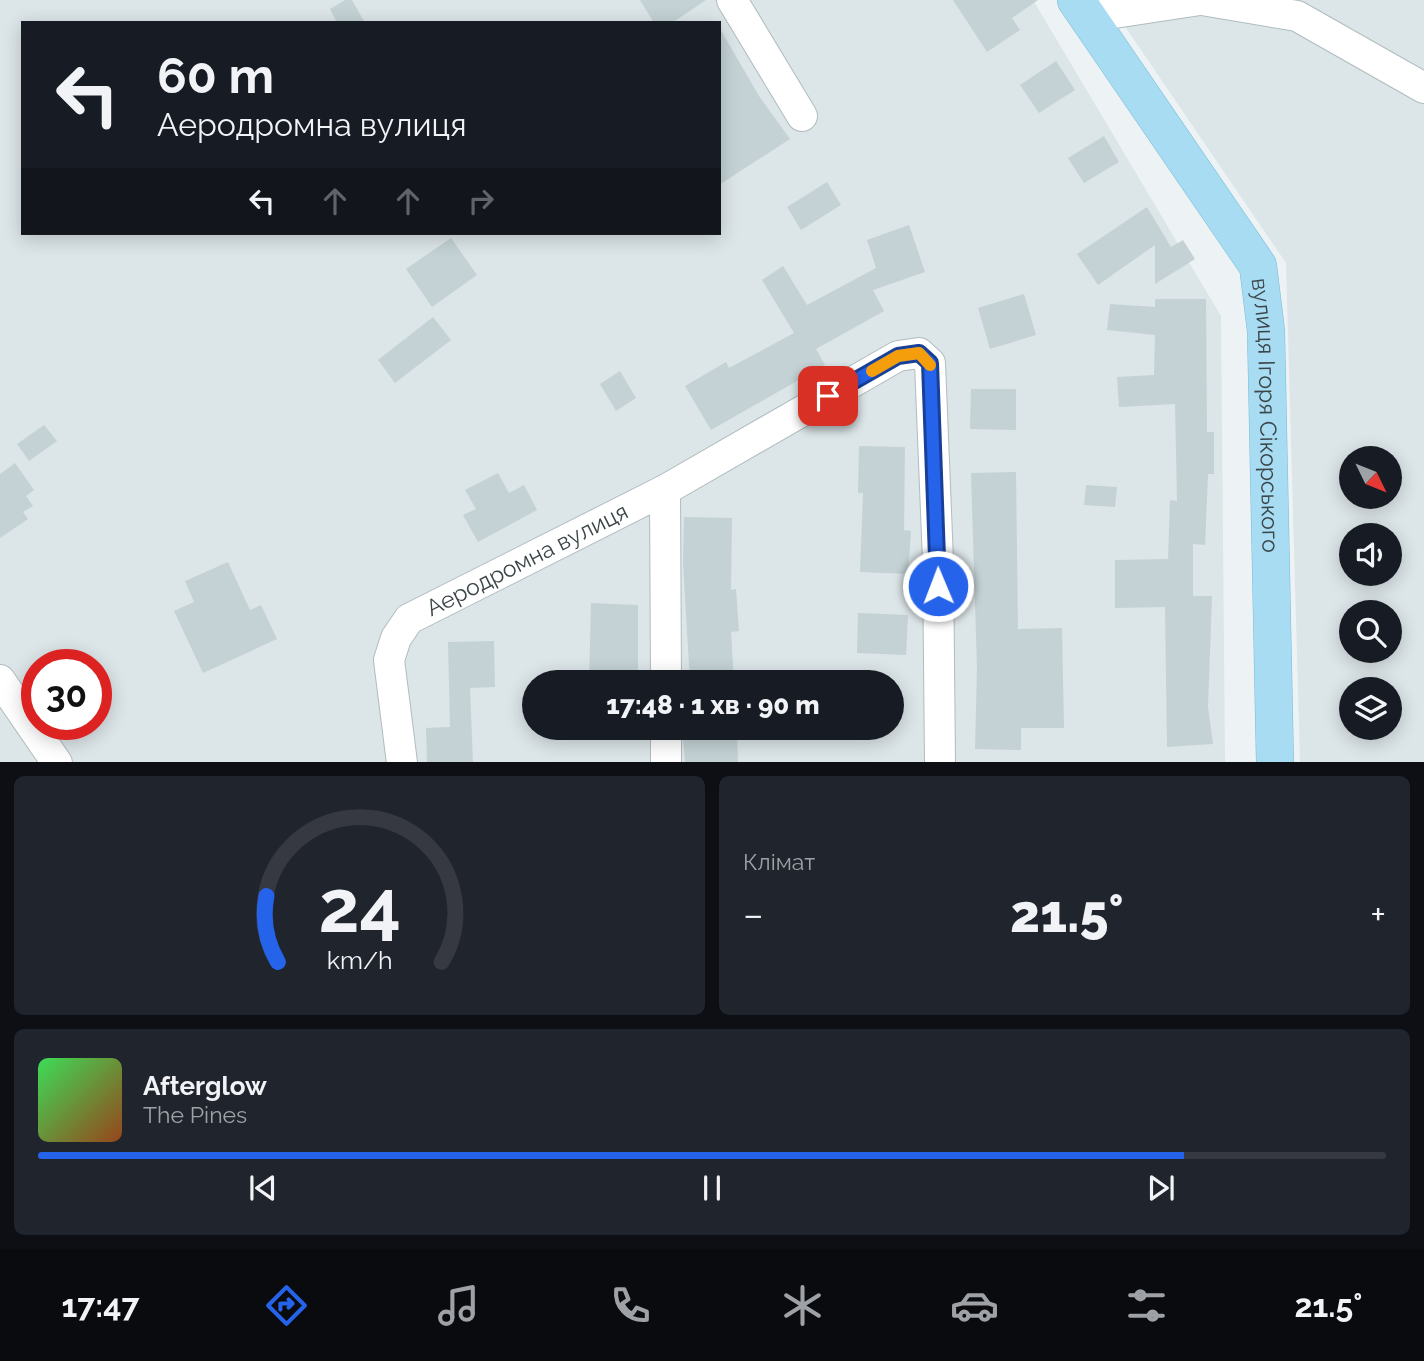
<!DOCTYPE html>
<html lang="uk">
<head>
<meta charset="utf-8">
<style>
  :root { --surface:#171b24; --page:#20242c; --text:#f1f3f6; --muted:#9ea1a6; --line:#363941; --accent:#2563eb }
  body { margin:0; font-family:Raleway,sans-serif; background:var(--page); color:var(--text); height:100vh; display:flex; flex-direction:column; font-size:26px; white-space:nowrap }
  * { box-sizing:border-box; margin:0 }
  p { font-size:23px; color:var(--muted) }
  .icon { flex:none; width:38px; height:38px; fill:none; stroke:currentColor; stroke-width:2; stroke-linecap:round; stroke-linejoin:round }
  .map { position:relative; height:762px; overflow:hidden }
  .details { display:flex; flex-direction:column; gap:14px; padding:14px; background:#0d0f14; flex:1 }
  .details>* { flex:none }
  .hud { position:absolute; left:21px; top:21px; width:700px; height:214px; border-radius:0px; box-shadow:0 4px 18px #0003; background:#171b24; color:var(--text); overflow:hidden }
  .needle { width:46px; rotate:133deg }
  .fabs { position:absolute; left:1339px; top:446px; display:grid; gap:14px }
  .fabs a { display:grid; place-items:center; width:63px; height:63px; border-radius:50%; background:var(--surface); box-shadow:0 4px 18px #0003; font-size:35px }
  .speed { position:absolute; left:21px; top:649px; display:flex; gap:14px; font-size:35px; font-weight:700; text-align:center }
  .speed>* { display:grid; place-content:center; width:91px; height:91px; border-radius:50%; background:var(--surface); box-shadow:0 4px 18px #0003; line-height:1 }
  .speed .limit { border:10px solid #d22; background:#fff; color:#111 }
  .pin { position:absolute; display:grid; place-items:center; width:60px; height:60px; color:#fff; margin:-30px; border-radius:14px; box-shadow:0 4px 10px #0006 }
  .me { position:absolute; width:77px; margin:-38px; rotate:359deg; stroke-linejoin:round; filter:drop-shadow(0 0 5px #0008) }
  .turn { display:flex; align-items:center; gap:24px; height:147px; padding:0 21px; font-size:32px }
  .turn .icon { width:91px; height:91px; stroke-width:2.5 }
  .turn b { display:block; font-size:49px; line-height:60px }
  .lanes { display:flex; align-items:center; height:66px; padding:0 21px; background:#0003; justify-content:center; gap:35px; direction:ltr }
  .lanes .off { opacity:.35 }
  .big { font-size:52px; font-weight:800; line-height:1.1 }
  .details .tile { flex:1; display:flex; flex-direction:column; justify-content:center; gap:10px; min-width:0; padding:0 24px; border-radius:10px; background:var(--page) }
  .details .dial { align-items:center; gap:0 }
  .dial svg { height:182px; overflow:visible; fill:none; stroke:var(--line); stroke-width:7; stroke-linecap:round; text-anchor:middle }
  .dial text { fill:var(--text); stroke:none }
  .song { display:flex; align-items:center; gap:21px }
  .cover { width:84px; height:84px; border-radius:10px; background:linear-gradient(135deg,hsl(130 70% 55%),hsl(20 70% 35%)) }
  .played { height:7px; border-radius:4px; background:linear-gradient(90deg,var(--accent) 85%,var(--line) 85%) }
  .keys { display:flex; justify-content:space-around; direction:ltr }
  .heat { display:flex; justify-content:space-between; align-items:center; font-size:38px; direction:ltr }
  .details .tiles { flex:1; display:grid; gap:14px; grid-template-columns:1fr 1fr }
  .tile:last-child { grid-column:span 2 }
  .trip { position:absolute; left:522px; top:670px; width:382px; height:70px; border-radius:35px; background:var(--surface); box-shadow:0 4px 18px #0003; font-weight:800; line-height:70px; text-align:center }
  .menu { display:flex; height:112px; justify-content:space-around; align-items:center; background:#090b0e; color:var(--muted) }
  .menu .icon { width:49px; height:49px }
  .menu .selected { color:var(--accent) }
  .menu b { font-size:32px; color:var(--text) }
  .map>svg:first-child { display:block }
  .residential { fill:#dce5e8; fill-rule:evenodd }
  .building { fill:#c4d2d5 }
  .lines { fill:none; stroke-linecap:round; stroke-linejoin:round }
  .minor-casing { stroke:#b0bcbf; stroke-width:32 }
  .major-casing { stroke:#79bbd7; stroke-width:38 }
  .minor { stroke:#fff; stroke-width:30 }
  .major { stroke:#a8dcf3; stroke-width:37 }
  .route-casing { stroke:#184099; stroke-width:18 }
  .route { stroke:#2563eb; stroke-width:12 }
  .slow { stroke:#f59e0b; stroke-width:12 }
  .labels { text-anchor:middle; stroke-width:7; stroke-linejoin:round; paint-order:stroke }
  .street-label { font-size:23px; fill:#3b4649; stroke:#fff }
</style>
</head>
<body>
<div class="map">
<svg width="1424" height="763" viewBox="0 0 1424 763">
  <rect width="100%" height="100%" fill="#edf2f5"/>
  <path class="residential" d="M0 0H1033L1221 316 1225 762H0ZM23 23H719V233H23ZM37 665H96V724H37ZM534 682H891V728H534Z
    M1107 0H1424V762H1300L1286 263ZM1351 458H1390V497H1351ZM1351 536H1390V574H1351ZM1351 612H1390V651H1351ZM1351 690H1390V728H1351Z"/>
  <path class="building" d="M345 0H352L365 23H337L330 9Z
    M640 0H706L672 23H654Z
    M953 0H1038L1012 18 1020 30 987 52Z
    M719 27 759 96 790 139 719 185Z
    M1056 61 1075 90 1039 113 1020 85Z
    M1104 136 1119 162 1084 183 1068 158Z
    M827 182 841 205 801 230 787 207Z
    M1147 207 1171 247 1183 240 1195 259 1155 284V245L1098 285 1077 254Z
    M909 225 925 272 873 290 884 311 816 349 825 365 711 430 685 386 726 362 729 368 794 333 762 280 783 266 807 305 876 268 867 240Z
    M451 238 477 275 432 307 406 269Z
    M1024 294 1036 335 990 349 978 308Z
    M1155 299H1206L1207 432H1214V474H1208L1205 545 1193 544V596H1212L1208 707 1213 744 1167 747 1165 607 1115 608V560L1168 559 1170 500 1177 501 1175 404 1119 407 1117 377 1154 375 1155 335 1107 330 1110 304 1155 307Z
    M433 317 451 340 395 383 378 360Z
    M620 371 636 398 616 411 600 384Z
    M971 389H1016V430L970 429Z
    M44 425 57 441 29 461 17 444Z
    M859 446 905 447 904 530 911 531 908 574 860 572 863 493H858Z
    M15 463 34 490 26 496 33 506 23 512 28 519 0 538V474Z
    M1016 472 1018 629 1062 628 1064 728H1021V750L975 749 977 668 971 473Z
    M498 473 509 493 524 485 537 510 478 542 463 515 476 509 465 490Z
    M1086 485 1117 487 1115 507 1084 505Z
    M684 517 732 518 731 590 736 589 739 631 731 632 734 682H690L683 563Z
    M228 562 250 610 261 605 277 639 203 673 174 611 194 602 185 581Z
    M591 603 638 605V682H589Z
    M858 613 908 615 906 655 857 653Z
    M494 641 495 687 470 688 473 762H427L426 728 450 727 448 642Z
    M737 732 738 762H685L683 735Z"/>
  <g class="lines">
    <g class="minor-casing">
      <g id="minor">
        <path d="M732 0 802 116"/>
        <path d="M1202 0 1297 16 1424 88"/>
        <path d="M1088 17 1200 0"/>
        <path d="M665 490 666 682"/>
        <path d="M0 680 57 763"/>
        <path d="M666 728V763"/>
        <path id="s1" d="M402 763 389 660 396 638 409 619 665 490 898 356 919 353 930 363 938 561 940 763"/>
      </g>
    </g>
    <g class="major-casing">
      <g id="major">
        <path id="s2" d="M1076 0 1258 266 1266 331 1275 763"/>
      </g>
    </g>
    <use href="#minor" class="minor"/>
    <use href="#major" class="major"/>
  </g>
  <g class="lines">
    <g class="route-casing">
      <path id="route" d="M828 396 898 356 919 353 930 363 938 586"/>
    </g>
    <use href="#route" class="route"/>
    <path class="slow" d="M872 371 898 356 919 353 930 365"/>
  </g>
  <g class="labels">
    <g class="street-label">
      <text dy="8" stroke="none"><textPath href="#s2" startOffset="472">вулиця Ігоря Сікорського</textPath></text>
      <text dy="8" stroke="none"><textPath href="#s1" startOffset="282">Аеродромна вулиця</textPath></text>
    </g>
  </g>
</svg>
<div class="fabs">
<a><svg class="needle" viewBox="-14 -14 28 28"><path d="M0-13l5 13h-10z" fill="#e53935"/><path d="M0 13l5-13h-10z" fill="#9ea1a6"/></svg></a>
<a><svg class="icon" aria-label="sound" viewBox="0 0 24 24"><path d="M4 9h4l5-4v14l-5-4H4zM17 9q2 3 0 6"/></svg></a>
<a><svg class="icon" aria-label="search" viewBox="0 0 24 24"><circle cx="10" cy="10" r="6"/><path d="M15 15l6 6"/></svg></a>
<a><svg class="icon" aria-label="layers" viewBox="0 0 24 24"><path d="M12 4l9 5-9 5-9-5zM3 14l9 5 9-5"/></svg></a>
</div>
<div class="speed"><div class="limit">30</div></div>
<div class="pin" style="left:828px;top:396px;background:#d93025"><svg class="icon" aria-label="arrive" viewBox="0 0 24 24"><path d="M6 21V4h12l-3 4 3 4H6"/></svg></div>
<svg class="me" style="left:938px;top:586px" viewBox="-20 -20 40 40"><circle r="17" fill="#2563eb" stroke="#fff" stroke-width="3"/><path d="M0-11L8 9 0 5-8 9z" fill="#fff"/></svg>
<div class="trip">17:48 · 1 хв · 90 m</div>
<div class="hud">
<div class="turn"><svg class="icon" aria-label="left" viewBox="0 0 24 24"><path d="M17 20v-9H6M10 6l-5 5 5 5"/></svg><div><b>60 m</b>Аеродромна вулиця</div></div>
<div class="lanes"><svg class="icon" aria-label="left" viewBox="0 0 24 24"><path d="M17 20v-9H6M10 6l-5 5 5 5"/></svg><svg class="icon off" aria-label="ahead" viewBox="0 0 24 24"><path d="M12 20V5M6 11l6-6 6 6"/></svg><svg class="icon off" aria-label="ahead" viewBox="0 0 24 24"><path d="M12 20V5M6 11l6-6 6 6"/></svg><svg class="icon off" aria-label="right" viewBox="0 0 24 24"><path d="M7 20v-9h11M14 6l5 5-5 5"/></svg></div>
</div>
</div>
<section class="details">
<div class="tiles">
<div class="tile dial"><svg viewBox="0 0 100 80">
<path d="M14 69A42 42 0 1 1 86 69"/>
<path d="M14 69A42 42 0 0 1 9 40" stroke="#2563eb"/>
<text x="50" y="56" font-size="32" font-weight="700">24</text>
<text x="50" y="72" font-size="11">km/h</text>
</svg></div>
<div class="tile"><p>Клімат</p>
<div class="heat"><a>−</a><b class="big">21.5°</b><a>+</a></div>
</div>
<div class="tile">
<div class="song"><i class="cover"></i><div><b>Afterglow</b><p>The Pines</p></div></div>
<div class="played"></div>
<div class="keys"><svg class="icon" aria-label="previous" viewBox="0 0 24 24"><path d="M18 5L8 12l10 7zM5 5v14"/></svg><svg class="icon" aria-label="pause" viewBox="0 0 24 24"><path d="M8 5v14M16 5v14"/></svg><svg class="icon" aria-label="next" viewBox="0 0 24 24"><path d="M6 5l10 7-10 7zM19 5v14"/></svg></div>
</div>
</div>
</section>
<nav class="menu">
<b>17:47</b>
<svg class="icon selected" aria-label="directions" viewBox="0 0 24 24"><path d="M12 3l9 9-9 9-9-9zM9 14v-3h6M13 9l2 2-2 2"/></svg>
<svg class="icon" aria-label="music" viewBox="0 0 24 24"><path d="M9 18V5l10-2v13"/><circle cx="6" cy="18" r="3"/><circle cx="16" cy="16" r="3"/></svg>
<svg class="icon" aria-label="phone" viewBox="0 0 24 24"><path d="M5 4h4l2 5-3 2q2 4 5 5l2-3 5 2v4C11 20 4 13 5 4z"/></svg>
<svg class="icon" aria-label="climate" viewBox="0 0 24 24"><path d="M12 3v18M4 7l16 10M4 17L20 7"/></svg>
<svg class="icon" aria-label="car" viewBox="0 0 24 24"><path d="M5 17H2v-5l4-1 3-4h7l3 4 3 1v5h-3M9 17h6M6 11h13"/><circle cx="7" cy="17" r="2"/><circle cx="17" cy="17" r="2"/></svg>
<svg class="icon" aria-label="filters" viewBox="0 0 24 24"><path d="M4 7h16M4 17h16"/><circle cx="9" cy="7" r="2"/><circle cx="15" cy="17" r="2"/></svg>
<b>21.5°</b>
</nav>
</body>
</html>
